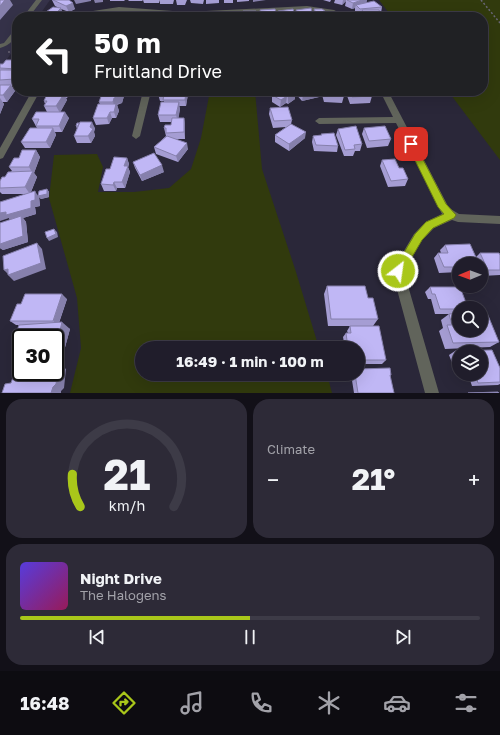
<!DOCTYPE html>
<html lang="en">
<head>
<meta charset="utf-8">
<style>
  :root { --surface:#201d2b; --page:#2d2a37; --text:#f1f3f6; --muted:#a2a2a9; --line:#3d3b47; --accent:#a9c71a }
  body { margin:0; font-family:"Golos Text",sans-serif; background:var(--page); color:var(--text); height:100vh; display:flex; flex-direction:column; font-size:15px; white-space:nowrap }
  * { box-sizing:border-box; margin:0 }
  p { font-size:13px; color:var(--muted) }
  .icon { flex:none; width:22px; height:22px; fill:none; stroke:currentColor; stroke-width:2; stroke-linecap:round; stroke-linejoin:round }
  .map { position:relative; height:393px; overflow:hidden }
  .panel { display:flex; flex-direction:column; gap:6px; padding:6px; background:#121018; flex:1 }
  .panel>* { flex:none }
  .banner { position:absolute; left:12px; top:12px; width:476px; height:84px; border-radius:16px; box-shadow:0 4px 16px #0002,0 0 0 1px var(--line); background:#202124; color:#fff; overflow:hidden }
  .needle { width:26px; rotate:269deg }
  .tools { position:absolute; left:452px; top:257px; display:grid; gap:8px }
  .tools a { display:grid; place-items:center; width:36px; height:36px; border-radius:50%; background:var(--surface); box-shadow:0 4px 16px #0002,0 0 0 1px var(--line); font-size:20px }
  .speed { position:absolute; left:12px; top:329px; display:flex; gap:8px; font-size:20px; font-weight:700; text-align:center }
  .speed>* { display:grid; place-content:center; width:52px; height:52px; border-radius:50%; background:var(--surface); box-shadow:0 4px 16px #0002,0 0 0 1px var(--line); line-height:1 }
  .speed .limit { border:2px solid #111; border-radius:6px; background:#fff; color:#111 }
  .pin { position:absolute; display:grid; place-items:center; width:34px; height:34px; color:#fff; margin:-17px; border-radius:8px; box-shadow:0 2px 6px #0006 }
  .me { position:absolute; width:44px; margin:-22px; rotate:30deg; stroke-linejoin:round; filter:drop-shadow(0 0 3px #0008) }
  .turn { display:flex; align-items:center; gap:14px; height:84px; padding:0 16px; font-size:18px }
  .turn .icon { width:52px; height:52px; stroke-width:2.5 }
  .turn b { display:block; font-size:28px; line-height:34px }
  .big { font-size:30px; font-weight:700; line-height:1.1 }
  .panel .card { flex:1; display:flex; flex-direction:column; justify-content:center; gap:6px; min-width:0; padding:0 14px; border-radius:16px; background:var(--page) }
  .panel .dial { align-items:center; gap:0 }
  .dial svg { height:104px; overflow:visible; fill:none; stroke:var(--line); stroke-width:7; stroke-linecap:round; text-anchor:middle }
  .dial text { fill:var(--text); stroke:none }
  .song { display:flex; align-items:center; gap:12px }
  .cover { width:48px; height:48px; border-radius:6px; background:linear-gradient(135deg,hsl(250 70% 55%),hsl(330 70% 35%)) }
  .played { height:4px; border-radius:2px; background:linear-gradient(90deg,var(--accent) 50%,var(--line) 50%) }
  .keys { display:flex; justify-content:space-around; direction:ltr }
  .heat { display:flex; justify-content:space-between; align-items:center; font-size:22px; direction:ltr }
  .panel .tiles { flex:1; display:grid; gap:6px; grid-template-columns:1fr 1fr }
  .card:last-child { grid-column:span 2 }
  .trip { position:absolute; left:135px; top:341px; width:230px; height:40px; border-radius:20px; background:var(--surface); box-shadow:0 4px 16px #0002,0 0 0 1px var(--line); font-weight:700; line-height:40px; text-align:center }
  .menu { display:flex; height:64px; justify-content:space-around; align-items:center; background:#0d0c11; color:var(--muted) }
  .menu .icon { width:28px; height:28px }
  .menu .active { color:var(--accent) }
  .menu b { font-size:18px; color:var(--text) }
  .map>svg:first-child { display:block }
  .built { fill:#353249 }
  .green { fill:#313a0d }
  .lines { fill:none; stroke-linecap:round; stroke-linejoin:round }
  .path { stroke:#696676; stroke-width:1.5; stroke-dasharray:2 2; stroke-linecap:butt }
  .minor { fill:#61645b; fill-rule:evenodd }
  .wall { fill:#a59dd3 }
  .shaded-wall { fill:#8680ac }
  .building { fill:#c0b7f5; stroke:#8680ac }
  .route { fill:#a9c71a; stroke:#6e8111 }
</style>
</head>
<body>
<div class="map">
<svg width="500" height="393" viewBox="0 0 500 393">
  <rect width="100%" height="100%" fill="#2a2739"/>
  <path class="built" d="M0 0H50L38 17H17V45L0 69Z"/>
  <path class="green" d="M379 0H500V160L448 91H483V17H392Z
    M210 91H255L262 169 296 272 319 348H142V374H327L332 393H70L81 348 77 298 49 198 54 155 97 154 103 167 98 192H134L169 188 191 169 201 138Z"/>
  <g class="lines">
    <path class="path" d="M481 0 500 23
      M8 52H17"/>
    <path class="minor" d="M36 0H42L29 17H23Z
      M307 6 334 10 347 17H339L331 13 307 10 186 16 119 11 96 14 89 17H81L93 11 119 7 186 12Z
      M17 28C17 39 10 45 0 48V44L4 43 15 29Z
      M32 91H40L3 158 0 159V148Z
      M143 91H151L140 136 136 139 132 136Z
      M380 91H388L449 208 459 214 500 216V224L458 222 452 220 434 228 422 240 404 272 439 393H425L392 271 414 234 426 222 442 214 396 123 319 124 315 121 319 118 393 117Z"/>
  </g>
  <path class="wall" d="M52 0H69L75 9 69 12 61 9 63 14 60 17H44L43 14 59 8 55 6Z
    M110 0H125L124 1H110Z
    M128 0H143L142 1H129Z
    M143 0H160L159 3H144Z
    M160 0H174L173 4H160Z
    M176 0H187L185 5H177Z
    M190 0H204L203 4 191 3Z
    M206 0H219V3L206 4Z
    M224 0H233V3H224Z
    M237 0H249V1L237 2Z
    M323 0H331L330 2Z
    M335 0H367L366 3 382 7 381 13H380L382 17H361V15H359L355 11V8L352 9 345 6 346 1 342 5 334 3Z
    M314 9 327 17H314L313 16Z
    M260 10 277 16V17H260Z
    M296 10 313 15V17H278V11L295 15Z
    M17 53V86H12L15 91 7 102H2L4 104 0 114V64H3L16 60 15 57Z
    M46 91H70L67 98H66L67 100 60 112 69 118 62 132H55L56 135 50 148H25L21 142 37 128 32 119 47 112 44 106 45 104 44 101 48 94Z
    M99 91 98 95H89L88 92Z
    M159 91H187L188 94 186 106H179L180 109 178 118H184L185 125V139H176L188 149 178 162 156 154 154 147 166 136 164 128 171 125V122H160L158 115 164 102V101H160L158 94Z
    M275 91H293L295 92V91H320L319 97 302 101 295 93V99L288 104 286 103 280 107 272 102V95L275 93Z
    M321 91H342L344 96 342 103 324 102Z
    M346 91H369L372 96 370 103 350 104 346 93Z
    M123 92 124 96 122 103 117 105 119 111 116 118H112L109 124 96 125 93 118 100 104 99 102Z
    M270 108 292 120 291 124 305 138 289 151 275 142V135L286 127 273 128 269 114Z
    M76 126 95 128 94 132 95 136 91 143H77L74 136 77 129Z
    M364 128 391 139 388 146 367 148 362 134Z
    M338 129 362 144 360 151H355L353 156H344L336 135Z
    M321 134 338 146 337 152 314 151 312 142 313 136 321 135Z
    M36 150 40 157 34 173 37 177 31 192 38 196 47 189 49 192V197L41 199 39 197 40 206 35 207 36 214 23 218 26 222 28 242 3 250 0 248V223L10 220 9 218 26 194H2L0 192V181L12 171 9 167 19 158Z
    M127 158 129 164 128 167 130 172 125 188H117L116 191H104L101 184 110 169Z
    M382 160 399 168 408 179 405 186 388 187 380 166Z
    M133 162 164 172 142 181 135 168Z
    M445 245 476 257 480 253 500 255V275L482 276 481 273V264H459V272L439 273 434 258 438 253H441L440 250Z
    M327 286 368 298 378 319 373 326H328L324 294Z
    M430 287 459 308V330L499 342 490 347 445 349 439 331 443 328 441 320 449 314H453H435L431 299H428L425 292Z
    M67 299 59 323 70 329 61 362 55 363V338H21V364L12 359 16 347 12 345 19 325H16L10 321 21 304Z
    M350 326 386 360 382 364H358V348H345L343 337 346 333H348L347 331Z
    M492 350 500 368V384L498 385 472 386 468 374H481V352H459V373H456L449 355 455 351Z
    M351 374 391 375 390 376 394 393H354Z"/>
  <path class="shaded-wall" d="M5 0H10L13 5 0 20V6Z
    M74 0H91V1L76 4Z
    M94 0H103V2L95 3Z
    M253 0H266L253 2Z
    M343 0H346V1L342 5Z
    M362 0H367L366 4 356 5 355 8 352 9 353 3Z
    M73 3 75 9 69 12 66 6Z
    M61 8 63 14 60 17H54L53 16Z
    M17 71V84L14 79 15 74Z
    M11 85 15 91 7 102 3 95Z
    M64 91H70L67 98Z
    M97 91H99L98 95Z
    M120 91H123V92L124 96 122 103 117 104 119 111 116 118 114 112 115 108 113 102 114 98Z
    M186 91H187L188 94 186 106 185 100Z
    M319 91H320L319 97 302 101 303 95Z
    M295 92V99L288 104V97Z
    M64 94 67 100 60 113 56 106Z
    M287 96 286 103 280 107 281 100Z
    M0 98 4 104 0 114Z
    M179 102 180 109 178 122 176 115Z
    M65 112 69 118 62 132 59 126Z
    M110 112 112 118 109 124 107 118Z
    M184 118 185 125V139L184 132Z
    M92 122 95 128 94 132 95 136 91 143 88 136 90 127Z
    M53 128 56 135 50 148 46 142Z
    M306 132 305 138 289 151V144Z
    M187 143 188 149 178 162 176 156Z
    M36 150 40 157 34 173 37 177 30 194 25 187 32 172 29 167Z
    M127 158 129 164 128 167 130 172 125 188 122 182 124 166Z
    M162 165 164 172 142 181 140 175Z
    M114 182 117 188 116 191 113 185Z
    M47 189 49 192V197L41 199 39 197 40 206 35 207 36 214 23 218 26 222 28 242 3 250 0 248V244L11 221 9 218 0 221V213L31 201 35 191 38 196Z
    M54 229 57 232 58 237 49 241 47 238Z
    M37 243 42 249 46 269 14 281 8 275H9L4 270Z
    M62 294 67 299 58 325 53 321Z
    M62 322 70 329 61 362 55 358V351Z
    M59 364 66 369 64 388 61 391V393H51Z"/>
  <path class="building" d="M0 0H5L0 6Z
    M53 0H69L73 3 66 6Z
    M347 0H362L353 3Z
    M374 1 382 7 360 9 356 5Z
    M53 7 61 8 53 16 43 14Z
    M311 8 313 15H298L296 10Z
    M275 9 277 16 262 17 260 10Z
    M293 9 295 15H279L278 11Z
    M314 9H322L325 11 327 17H318Z
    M362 10H379L382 17H367Z
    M243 11H256L258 17H244Z
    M221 12H235L236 17H222Z
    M153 14H166L165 17H151Z
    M195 14H209V17H195Z
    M6 60H17V69L0 68V64H3Z
    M0 70H17L15 74H17V75L14 79 0 80Z
    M0 85H11L3 95H0Z
    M103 91H121L120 96 114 98 113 102H99Z
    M159 91H186L185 100H163L164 94H158Z
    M277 91H293L295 92 288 97 287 96 281 100 272 95 278 92Z
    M300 91H319L303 95Z
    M324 91H342L344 96H326Z
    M349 91H369L372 96 352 97Z
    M47 94H64L56 106H44L47 101H44Z
    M161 102H179L176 115H158Z
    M98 104H116L114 112H110L107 118H93Z
    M288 107 292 120 274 121 270 108Z
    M36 112H65L59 126H36L39 119H32Z
    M172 118H184V132L166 133V128H164L165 125H171Z
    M80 122H92L90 127 93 129 88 136H74Z
    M77 123H79L78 126H76Z
    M291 124 306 132 289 144 275 135Z
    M356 126 362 144 354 145 355 149 345 150 338 129Z
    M385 126 391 139 369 141 364 128Z
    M30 128H53L46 142H21Z
    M334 133 338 146 316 145 313 136 322 135 321 134Z
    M167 136 187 143 176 156 154 147Z
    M22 150H36L29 167H9L14 158H19Z
    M154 153 162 165 140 175 133 162Z
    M114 157 127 158 124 166H128L122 182H114L113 185 101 184 106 169H110Z
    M395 159 399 168H403L408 179 391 181 382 160Z
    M33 171 25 187 0 188V181L2 177H5L8 172Z
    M47 189V194L38 196 39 191Z
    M35 191V200L31 201V208L6 215V212L0 213V202Z
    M21 216 23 236 0 244V223Z
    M54 229 56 234 47 238 45 232Z
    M37 243 41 263 8 275V269L4 270 3 256Z
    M470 244 479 264H459V267H444L438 253H448L445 245Z
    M480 253H499L500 255V270H488Z
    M327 286H365L368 298H373L378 319H331Z
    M430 287H460L468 308H459V309H440L435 294H432Z
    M25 294H62L53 321H10L17 304H21Z
    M459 313V330H481V313H487L499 342 453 343 447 325H452L449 314Z
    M62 322 55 351V338H21V359H12L17 344 12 345 19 325Z
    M350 326H379L386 360H358V348H348L346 333H351Z
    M492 350 500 368V382L478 383 475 374H481V352H459V362L455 351Z
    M55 364H59L56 384 53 387 51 393H2L5 384 11 383 17 366H21V372H55Z
    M390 368 391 375H390L394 393H358L355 374H358V369Z
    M498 392 499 393H468Z"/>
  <path class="route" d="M408 142H414L446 204 456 215 454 218 433 228 422 240 402 274 398 276 395 274 393 271 415 234 426 222 444 214 438 207 407 144Z"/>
</svg>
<div class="tools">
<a><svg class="needle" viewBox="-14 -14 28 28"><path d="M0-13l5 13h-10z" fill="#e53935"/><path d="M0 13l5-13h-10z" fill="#a2a2a9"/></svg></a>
<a><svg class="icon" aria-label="search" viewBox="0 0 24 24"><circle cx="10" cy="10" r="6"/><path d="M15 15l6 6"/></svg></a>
<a><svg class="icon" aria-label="layers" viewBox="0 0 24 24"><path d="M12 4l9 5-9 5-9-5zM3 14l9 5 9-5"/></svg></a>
</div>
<div class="speed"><div class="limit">30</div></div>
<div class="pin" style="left:411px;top:144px;background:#d93025"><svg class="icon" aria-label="arrive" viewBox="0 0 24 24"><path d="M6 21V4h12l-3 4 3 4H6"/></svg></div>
<svg class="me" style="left:398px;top:271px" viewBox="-20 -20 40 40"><circle r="17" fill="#a9c71a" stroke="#fff" stroke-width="3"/><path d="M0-11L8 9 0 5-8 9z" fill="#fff"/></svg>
<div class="trip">16:49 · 1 min · 100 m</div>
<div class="banner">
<div class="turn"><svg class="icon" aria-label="left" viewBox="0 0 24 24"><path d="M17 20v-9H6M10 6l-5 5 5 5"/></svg><div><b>50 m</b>Fruitland Drive</div></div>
</div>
</div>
<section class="panel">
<div class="tiles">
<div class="card dial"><svg viewBox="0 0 100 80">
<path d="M14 69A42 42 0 1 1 86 69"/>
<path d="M14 69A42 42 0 0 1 8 44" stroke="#a9c71a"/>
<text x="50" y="56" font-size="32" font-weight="700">21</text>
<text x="50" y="72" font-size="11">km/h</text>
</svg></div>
<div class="card"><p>Climate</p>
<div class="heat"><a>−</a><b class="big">21°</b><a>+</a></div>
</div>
<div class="card">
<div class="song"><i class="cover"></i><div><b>Night Drive</b><p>The Halogens</p></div></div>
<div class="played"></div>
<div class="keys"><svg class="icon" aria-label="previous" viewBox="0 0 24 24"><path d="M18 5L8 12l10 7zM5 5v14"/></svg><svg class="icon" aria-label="pause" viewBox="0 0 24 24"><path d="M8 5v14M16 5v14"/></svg><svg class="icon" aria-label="next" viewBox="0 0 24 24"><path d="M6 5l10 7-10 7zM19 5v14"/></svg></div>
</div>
</div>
</section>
<nav class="menu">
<b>16:48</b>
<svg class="icon active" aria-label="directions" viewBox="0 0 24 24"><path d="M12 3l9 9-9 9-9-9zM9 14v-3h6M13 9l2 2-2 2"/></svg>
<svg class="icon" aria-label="music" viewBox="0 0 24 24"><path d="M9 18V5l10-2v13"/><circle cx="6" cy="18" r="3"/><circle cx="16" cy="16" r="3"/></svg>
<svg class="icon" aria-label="phone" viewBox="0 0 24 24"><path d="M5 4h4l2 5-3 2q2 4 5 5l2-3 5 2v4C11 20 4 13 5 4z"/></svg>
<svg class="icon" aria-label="climate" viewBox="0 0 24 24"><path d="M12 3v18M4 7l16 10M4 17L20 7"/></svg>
<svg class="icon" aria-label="car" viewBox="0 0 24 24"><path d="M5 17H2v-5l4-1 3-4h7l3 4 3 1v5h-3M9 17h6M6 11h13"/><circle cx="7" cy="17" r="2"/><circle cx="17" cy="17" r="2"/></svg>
<svg class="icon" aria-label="filters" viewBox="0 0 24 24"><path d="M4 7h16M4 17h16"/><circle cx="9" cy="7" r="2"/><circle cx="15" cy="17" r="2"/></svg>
</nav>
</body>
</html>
